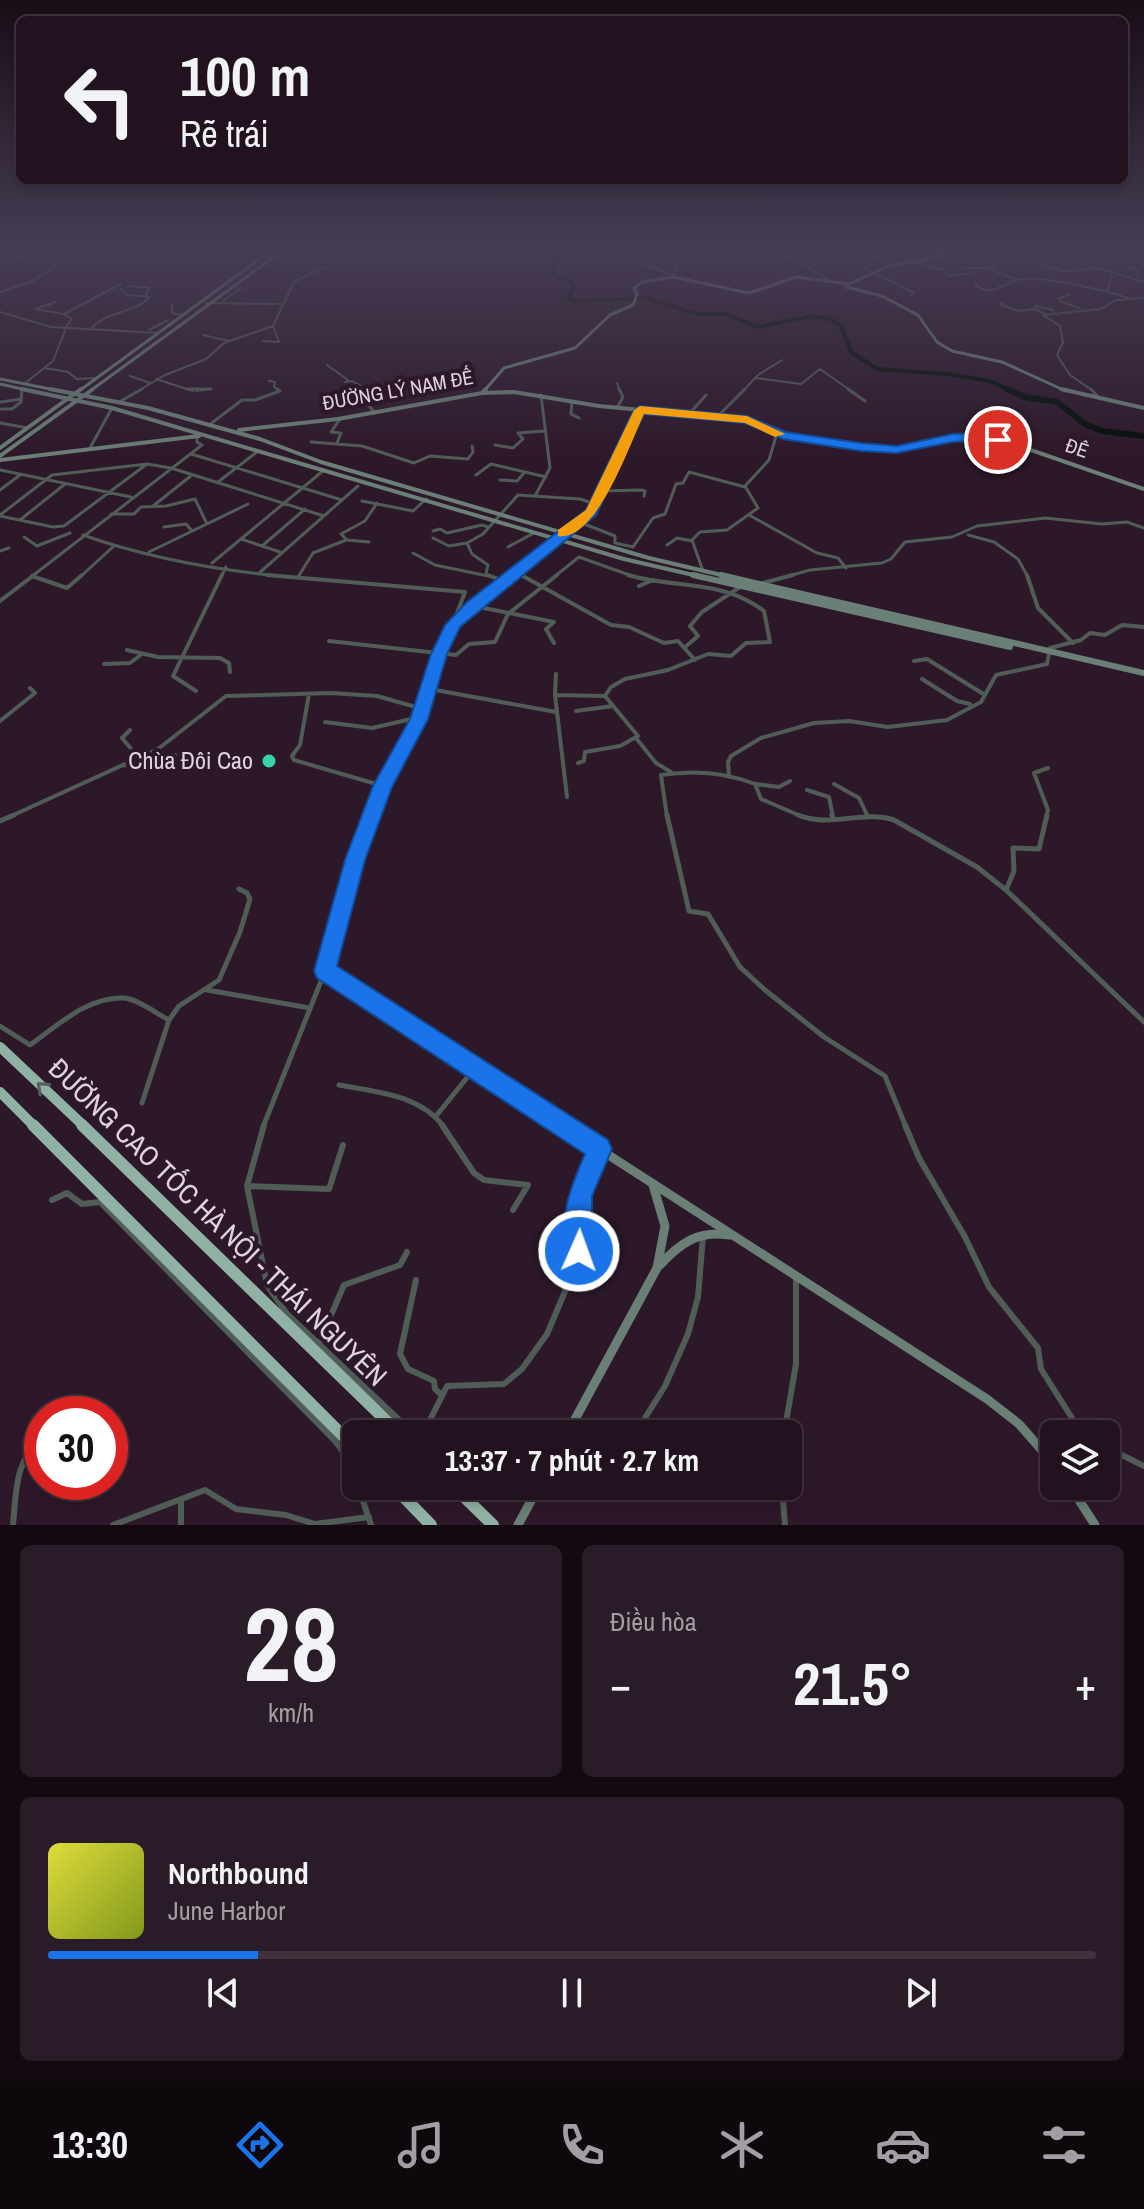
<!DOCTYPE html>
<html lang="vi">
<head>
<meta charset="utf-8">
<style>
  :root { --surface:#22121f; --page:#2a1b28; --text:#f1f3f6; --muted:#a29ea4; --line:#3f323d; --accent:#1a73e8 }
  body { margin:0; font-family:"Archivo Narrow",sans-serif; background:var(--page); color:var(--text); height:100vh; display:flex; flex-direction:column; font-size:30px; white-space:nowrap }
  * { box-sizing:border-box; margin:0 }
  p { font-size:26px; color:var(--muted) }
  .icon { flex:none; width:44px; height:44px; fill:none; stroke:currentColor; stroke-width:2; stroke-linecap:round; stroke-linejoin:round }
  .map { position:relative; height:1525px; overflow:hidden }
  .side { display:flex; flex-direction:column; gap:20px; padding:20px; background:#130a11; flex:1 }
  .side>* { flex:none }
  .guide { position:absolute; left:16px; top:16px; width:1112px; height:168px; border-radius:12px; box-shadow:0 4px 12px #0003,0 0 0 2px var(--line); background:#22121f; color:var(--text); overflow:hidden }
  .buttons { position:absolute; left:1040px; top:1420px; display:grid; gap:16px }
  .buttons a { display:grid; place-items:center; width:80px; height:80px; border-radius:12px; background:var(--surface); box-shadow:0 4px 12px #0003,0 0 0 2px var(--line); font-size:40px }
  .speed { position:absolute; left:24px; top:1396px; display:flex; gap:16px; font-size:40px; font-weight:700; text-align:center }
  .speed>* { display:grid; place-content:center; width:104px; height:104px; border-radius:50%; background:var(--surface); box-shadow:0 4px 12px #0003,0 0 0 2px var(--line); line-height:1 }
  .speed .limit { border:12px solid #d22; background:#fff; color:#111 }
  .pin { position:absolute; display:grid; place-items:center; width:68px; height:68px; color:#fff; margin:-34px; border:4px solid #fff; border-radius:50%; box-shadow:0 2px 8px #0007 }
  .me { position:absolute; width:88px; margin:-44px; rotate:2deg; stroke-linejoin:round; filter:drop-shadow(0 0 6px #0008) }
  .turn { display:flex; align-items:center; gap:28px; height:168px; padding:0 32px; font-size:36px }
  .turn .icon { width:104px; height:104px; stroke-width:2.5 }
  .turn b { display:block; font-size:56px; line-height:68px }
  .big { font-size:60px; font-weight:700; line-height:1.1 }
  .side .card { flex:1; display:flex; flex-direction:column; justify-content:center; gap:12px; min-width:0; padding:0 28px; border-radius:12px; background:var(--page) }
  .side .dial { align-items:center; gap:0 }
  .dial b { font-size:104px; line-height:1 }
  .song { display:flex; align-items:center; gap:24px }
  .cover { width:96px; height:96px; border-radius:12px; background:linear-gradient(135deg,hsl(60 70% 55%),hsl(70 70% 35%)) }
  .played { height:8px; border-radius:4px; background:linear-gradient(90deg,var(--accent) 20%,var(--line) 20%) }
  .keys { display:flex; justify-content:space-around; direction:ltr }
  .heat { display:flex; justify-content:space-between; align-items:center; font-size:44px; direction:ltr }
  .side .tiles { flex:1; display:grid; gap:20px; grid-template-columns:1fr 1fr }
  .card:last-child { grid-column:span 2 }
  .trip { position:absolute; left:342px; top:1420px; width:460px; height:80px; border-radius:12px; background:var(--surface); box-shadow:0 4px 12px #0003,0 0 0 2px var(--line); font-weight:700; line-height:80px; text-align:center }
  .tabs { display:flex; height:128px; justify-content:space-around; align-items:center; background:#0e070c; color:var(--muted) }
  .tabs .icon { width:56px; height:56px }
  .tabs .active { color:var(--accent) }
  .tabs b { font-size:36px; color:var(--text) }
  .map>svg:first-child { display:block }
  .lines { fill:none; stroke-linecap:round; stroke-linejoin:round }
  .river-far1 { stroke:#030f0a; stroke-width:4 }
  .river { stroke:#030f0a; stroke-width:6 }
  .street-far4 { stroke:#505d57; stroke-width:2 }
  .street-far3 { stroke:#505d57; stroke-width:3 }
  .street-far2 { stroke:#505d57; stroke-width:4 }
  .street-far1 { stroke:#505d57; stroke-width:5 }
  .street { stroke:#505d57; stroke-width:6 }
  .secondary-far4 { stroke:#6a7f76; stroke-width:3 }
  .secondary-far3 { stroke:#6a7f76; stroke-width:4 }
  .secondary-far2 { stroke:#6a7f76; stroke-width:6 }
  .secondary-far1 { stroke:#6a7f76; stroke-width:7 }
  .secondary { stroke:#6a7f76; stroke-width:9 }
  .highway-far1 { stroke:#90b2a4; stroke-width:10 }
  .highway { stroke:#90b2a4; stroke-width:12 }
  .oneway { stroke:#5a5d60 }
  .route { fill:#1a73e8; stroke:#114b97; stroke-width:2 }
  .slow { fill:#f59e0b }
  .poi-dot { fill:#39d4a5; stroke:#2d1829; stroke-width:3 }
  .labels { text-anchor:middle; stroke-width:8; stroke-linejoin:round; paint-order:stroke }
  .far-street-label { font-size:20px; fill:#e1d3de; stroke:#2d1829 }
  .poi-label { font-size:24px; fill:#e1d3de; stroke:#2d1829; text-anchor:end }
  .near-street-label { font-size:28px; fill:#e1d3de; stroke:#2d1829 }
</style>
</head>
<body>
<div class="map">
<svg width="1144" height="1525" viewBox="0 0 1144 1525">
  <rect width="100%" height="100%" fill="#2d1829"/>
  <g class="lines">
    <path class="river-far1" d="M541 246 554 259 553 276 571 283 573 287 568 298 571 301 647 298 698 314H726L757 327 812 316 830 319 841 326 851 352 877 369 947 374 990 381 1011 391"/>
    <path class="river" d="M1007 389 1025 397 1057 402 1085 424 1102 431 1144 436"/>
    <path class="street-far4" d="M623 246 635 260 673 276
      M753 246 791 258 830 281
      M859 246 866 253 893 265
      M1116 246 1144 251
      M1004 247 1022 249 1031 246
      M911 248 930 258
      M1068 251 1097 258
      M0 254 24 257 59 247
      M933 257 954 261
      M1069 260 1144 282
      M911 262 944 270 948 276 973 273
      M1041 265 1064 271 1098 269
      M1092 265 1101 252 1098 250 1100 246
      M1139 265 1144 264
      M863 267 914 293 911 295
      M1125 267 1136 269 1139 279
      M963 268H986L1018 280
      M990 269 998 263 1009 261 997 253 1004 246
      M673 277 677 263 706 249 739 246
      M977 283 975 285C992 298 1006 281 1022 279 1046 277 1105 290 1128 298
      M128 286 149 288 146 295
      M0 292 33 281 55 266 54 260
      M1107 292 1112 277
      M1058 299 1070 294
      M223 301 241 288
      M1060 301 1079 308
      M206 303 281 304
      M1003 303 1000 304 1018 311 1035 309 1045 314
      M172 305V313L182 315
      M49 306 55 302 35 309 64 314
      M1035 306 1053 310
      M0 312 51 327 158 333
      M1043 315 1060 326 1063 342 1057 355 1070 375 1093 391
      M1043 315 1101 309 1116 300 1144 298
      M65 328 72 319 64 314 121 284
      M91 329C106 310 133 315 150 297L127 295 121 289
      M149 330 168 320
      M203 335 229 341
      M263 341 279 342 273 326
      M327 365 348 380
      M45 368 68 372 77 379 96 378
      M130 376 150 383
      M756 378 801 384 820 369 851 391
      M156 379 193 391
      M269 381 275 382 274 387 280 391
      M345 382 352 381 370 391
      M617 383 620 391
      M24 384 53 361 66 328
      M138 391 165 375 206 359 224 343 273 326 294 282 324 267
      M196 391 211 389
      M743 391 758 375 782 360"/>
    <path class="street-far3" d="M187 389H211
      M848 389 865 401
      M1091 389 1100 399
      M355 396 364 400 375 413
      M365 401 374 393 366 389
      M572 401 571 414 579 418
      M1 402 21 399
      M119 402 142 389
      M617 408 623 397 619 389
      M0 409H12L21 402 22 389
      M689 414 706 395
      M718 416 745 389
      M0 423 28 428
      M209 425 242 400H255L280 391 277 389
      M311 442 362 446 414 463 430 456 468 459 473 452 472 446
      M337 443 341 433 331 432 340 419
      M495 445 513 448 523 439 518 433 544 431
      M90 448 112 408
      M191 454 342 500
      M0 470 131 497
      M476 475 491 464 546 477
      M500 480 517 481 524 473
      M218 482 258 451
      M0 490 20 475
      M601 491 641 490 645 491 644 496
      M535 496 550 468 541 395
      M362 501 413 511 426 499
      M153 506 192 475
      M111 514H134L141 507 166 506 195 499 207 524
      M0 515 52 475 147 464 171 468 324 516
      M749 515 817 553 838 558 846 568
      M0 516 53 527 64 526 147 464
      M20 520 65 484
      M579 522 615 536V543L633 547 653 518 665 514 676 484 683 483 689 472 745 487
      M164 527 186 524 192 531
      M433 531 440 529 447 533 482 525 488 527
      M83 535C148 558 222 571 290 577
      M968 535 994 542 1018 559 1028 577
      M24 537 37 546 70 533
      M433 538 449 546 467 543
      M241 539 280 552
      M369 542 347 540 341 534 365 521 377 503
      M667 545 677 538 692 541
      M262 546 305 509
      M508 547 534 533
      M0 551 9 548
      M149 552 248 504
      M413 553 435 565 493 577
      M212 563 324 470
      M703 571 692 540 700 532 727 530 758 508 745 486 769 460 777 433
      M516 572 525 577
      M258 574 358 486
      M486 574 488 565 472 554 467 543 483 534 518 495 580 499 595 504
      M31 577 202 445 197 442V436
      M80 577 114 546
      M221 577 226 567
      M298 577 313 553 346 540
      M554 577 579 557 635 577
      M785 577 810 570 882 563 891 559 905 542 952 537 977 526 1045 518 1102 524 1127 522 1144 528"/>
    <path class="street-far2" d="M267 575 465 592 454 621
      M488 575 503 581
      M521 575 611 625 629 627 664 643 678 641 695 660
      M1027 575 1038 608 1073 643
      M32 576 67 588 82 575
      M763 583 793 575
      M639 586 653 580
      M0 601 34 575
      M474 606 554 622
      M554 622 546 629 554 643
      M329 641 456 655 469 644 495 642 508 614 557 575
      M684 648 698 636 690 626 702 612 740 587
      M127 650 158 657 220 658 229 663 230 672
      M914 661 927 659 985 695
      M104 664 130 663 142 654
      M922 679 957 701 970 704
      M430 689 556 712
      M196 691 173 676 222 575
      M309 694 300 745 292 756 294 760 383 786
      M555 695 556 674
      M605 696 611 687 625 679 668 670 708 654 731 656 746 643 770 642 764 611C722 579 676 589 628 575
      M576 711 613 706
      M0 721 35 693 30 688
      M325 722 372 728 420 717
      M130 730 122 738 138 757
      M636 738 656 763 671 772
      M123 765 150 766 175 755
      M729 777 728 762 731 756 761 738 814 723 849 721 888 727 947 720 981 702 996 675 1047 664 1050 648 1081 640 1090 633 1105 635 1122 625 1144 627
      M755 784 779 787 790 781
      M834 784 859 798 868 817
      M807 790 829 797 833 817
      M567 797 555 695 605 696 638 736 620 746 585 752 584 761 578 763
      M9 817 158 749 226 696 331 693 377 696 423 709
      M667 817 661 775C693 770 725 772 755 784L761 799 803 817
      M870 817H884
      M1046 817 1048 810 1034 773 1048 768"/>
    <path class="street-far1" d="M667 815 689 911 708 914 740 967 765 990 824 1037 885 1076 906 1127
      M798 815C829 828 863 810 894 820L977 867 1006 890 1144 1022
      M832 815 833 818
      M0 821 14 815
      M1006 890 1014 871 1013 848 1039 849 1047 815
      M207 990 310 1008
      M0 1026 30 1045C57 1026 88 996 124 998 138 999 157 1014 169 1020
      M339 1085C376 1092 419 1094 444 1127
      M142 1103 169 1020 179 1006 219 980 240 932 250 899 247 893 239 889
      M436 1116 474 1069
      M263 1127 325 971"/>
    <path class="street" d="M264 1125 247 1186 267 1285 287 1314 414 1434
      M442 1125 474 1173 484 1180 528 1185 513 1210
      M905 1125 919 1158 965 1237 989 1287 1038 1348 1041 1369 1077 1426 1086 1434
      M247 1186 329 1189 343 1145
      M52 1200 67 1193 82 1204 100 1202 335 1441 349 1460 356 1481
      M416 1280 400 1354 408 1369 434 1381 435 1389 442 1395
      M319 1343 344 1285 400 1265 407 1252
      M423 1434 447 1386 504 1384 522 1369 547 1334 575 1268 581 1220 579 1196 599 1151
      M635 1434 665 1386 688 1334 698 1297 703 1236
      M784 1434 796 1364V1278
      M1106 1447 1144 1466
      M358 1486 371 1525
      M782 1486 785 1525
      M561 1496 579 1486
      M181 1500V1525
      M13 1525C16 1493 15 1459 42 1438
      M113 1525 205 1490 236 1509 286 1515 315 1524 369 1517"/>
    <path class="secondary-far4" d="M846 287 882 296 918 315 937 342 952 351 1002 362 1066 391
      M0 379 60 391
      M0 384 31 391
      M79 391 261 258
      M90 391 289 246
      M484 391 504 368 575 348 610 315 633 305 637 294 634 288 642 282 673 277 749 293 796 277 849 284 889 266 923 260 963 246"/>
    <path class="secondary-far3" d="M22 389 112 408 624 559 702 577
      M50 389 148 408 260 439 321 462 649 558 730 577
      M1061 389 1144 408
      M482 393 486 389
      M239 430 338 419 482 393 514 392 599 406 747 420 783 435 861 447 897 449 952 438 978 437 1016 445 1144 489
      M0 448 81 389
      M0 456 93 389
      M0 460 199 436
      M509 577 592 512 640 410"/>
    <path class="secondary-far2" d="M693 575 1010 647
      M721 575 1144 673
      M371 817C385 782 406 751 420 716 432 687 434 649 455 623 470 604 493 590 512 575"/>
    <path class="secondary-far1" d="M372 815 355 860 325 971 566 1127"/>
    <path class="secondary" d="M562 1125 987 1399 1019 1424 1054 1464
      M660 1265C680 1243 699 1230 729 1235
      M567 1434 657 1268 665 1226 653 1185
      M1070 1486 1095 1525
      M518 1525 539 1486"/>
    <path class="highway-far1" d="M0 1047 85 1127
      M0 1092 35 1127"/>
    <path class="highway" d="M33 1125 356 1449
      M82 1125 400 1434
      M393 1486 431 1525
      M453 1486 493 1525"/>
  </g>
  <defs><path id="oneway-chevron" d="M-2-3.5L2.5 0L-2 3.5" fill="none" stroke-width="1.6" stroke-linecap="round" stroke-linejoin="round" transform="scale(2)"/></defs>
  <use class="oneway" href="#oneway-chevron" transform="translate(42 1087) rotate(-137)"/>
  <linearGradient id="sky" x2="0" y2="1"><stop stop-color="#190d17"/><stop offset="0.54" stop-color="#463d54"/><stop offset="1" stop-color="#463d54" stop-opacity="0"/></linearGradient>
  <rect width="1144" height="459" fill="url(#sky)"/>
  <path class="route" d="M640 406 747 416 786 432 861 443 897 446 952 434 978 433 1004 440 998 444 978 441 952 442 897 453 861 451 783 439 745 423 644 414 596 515 460 627 447 654 428 719 392 787 365 860 337 966 608 1140 612 1149 592 1196V1251L589 1260 579 1264 569 1260C555 1225 571 1186 585 1154L317 978 314 971 345 860 373 786 410 719 431 654 445 625 467 602 586 510 634 410Z"/>
  <path class="slow" d="M640 406 747 416 785 434 775 437 745 423 644 414C630 443 597 542 558 536V530L586 510 634 410Z"/>
  <circle class="poi-dot" cx="269" cy="761" r="8"/>
  <g class="labels">
    <g class="far-street-label">
      <text transform="translate(398 390) rotate(-10)" y="7">ĐƯỜNG LÝ NAM ĐẾ</text>
      <text transform="translate(1077 448) rotate(19)" y="7">ĐÊ</text>
    </g>
    <g class="poi-label">
      <text x="253" y="769">Chùa Đôi Cao</text>
    </g>
    <g class="near-street-label">
      <text transform="translate(218 1222) rotate(44)" y="10">ĐƯỜNG CAO TỐC HÀ NỘI - THÁI NGUYÊN</text>
    </g>
  </g>
</svg>
<div class="buttons">
<a><svg class="icon" aria-label="layers" viewBox="0 0 24 24"><path d="M12 4l9 5-9 5-9-5zM3 14l9 5 9-5"/></svg></a>
</div>
<div class="speed"><div class="limit">30</div></div>
<div class="pin" style="left:998px;top:440px;background:#d93025"><svg class="icon" aria-label="arrive" viewBox="0 0 24 24"><path d="M6 21V4h12l-3 4 3 4H6"/></svg></div>
<svg class="me" style="left:579px;top:1251px" viewBox="-20 -20 40 40"><circle r="17" fill="#1a73e8" stroke="#fff" stroke-width="3"/><path d="M0-11L8 9 0 5-8 9z" fill="#fff"/></svg>
<div class="trip">13:37 · 7 phút · 2.7 km</div>
<div class="guide">
<div class="turn"><svg class="icon" aria-label="left" viewBox="0 0 24 24"><path d="M17 20v-9H6M10 6l-5 5 5 5"/></svg><div><b>100 m</b>Rẽ trái</div></div>
</div>
</div>
<section class="side">
<div class="tiles">
<div class="card dial"><b>28</b><p>km/h</p></div>
<div class="card"><p>Điều hòa</p>
<div class="heat"><a>−</a><b class="big">21.5°</b><a>+</a></div>
</div>
<div class="card">
<div class="song"><i class="cover"></i><div><b>Northbound</b><p>June Harbor</p></div></div>
<div class="played"></div>
<div class="keys"><svg class="icon" aria-label="previous" viewBox="0 0 24 24"><path d="M18 5L8 12l10 7zM5 5v14"/></svg><svg class="icon" aria-label="pause" viewBox="0 0 24 24"><path d="M8 5v14M16 5v14"/></svg><svg class="icon" aria-label="next" viewBox="0 0 24 24"><path d="M6 5l10 7-10 7zM19 5v14"/></svg></div>
</div>
</div>
</section>
<nav class="tabs">
<b>13:30</b>
<svg class="icon active" aria-label="directions" viewBox="0 0 24 24"><path d="M12 3l9 9-9 9-9-9zM9 14v-3h6M13 9l2 2-2 2"/></svg>
<svg class="icon" aria-label="music" viewBox="0 0 24 24"><path d="M9 18V5l10-2v13"/><circle cx="6" cy="18" r="3"/><circle cx="16" cy="16" r="3"/></svg>
<svg class="icon" aria-label="phone" viewBox="0 0 24 24"><path d="M5 4h4l2 5-3 2q2 4 5 5l2-3 5 2v4C11 20 4 13 5 4z"/></svg>
<svg class="icon" aria-label="climate" viewBox="0 0 24 24"><path d="M12 3v18M4 7l16 10M4 17L20 7"/></svg>
<svg class="icon" aria-label="car" viewBox="0 0 24 24"><path d="M5 17H2v-5l4-1 3-4h7l3 4 3 1v5h-3M9 17h6M6 11h13"/><circle cx="7" cy="17" r="2"/><circle cx="17" cy="17" r="2"/></svg>
<svg class="icon" aria-label="filters" viewBox="0 0 24 24"><path d="M4 7h16M4 17h16"/><circle cx="9" cy="7" r="2"/><circle cx="15" cy="17" r="2"/></svg>
</nav>
</body>
</html>
